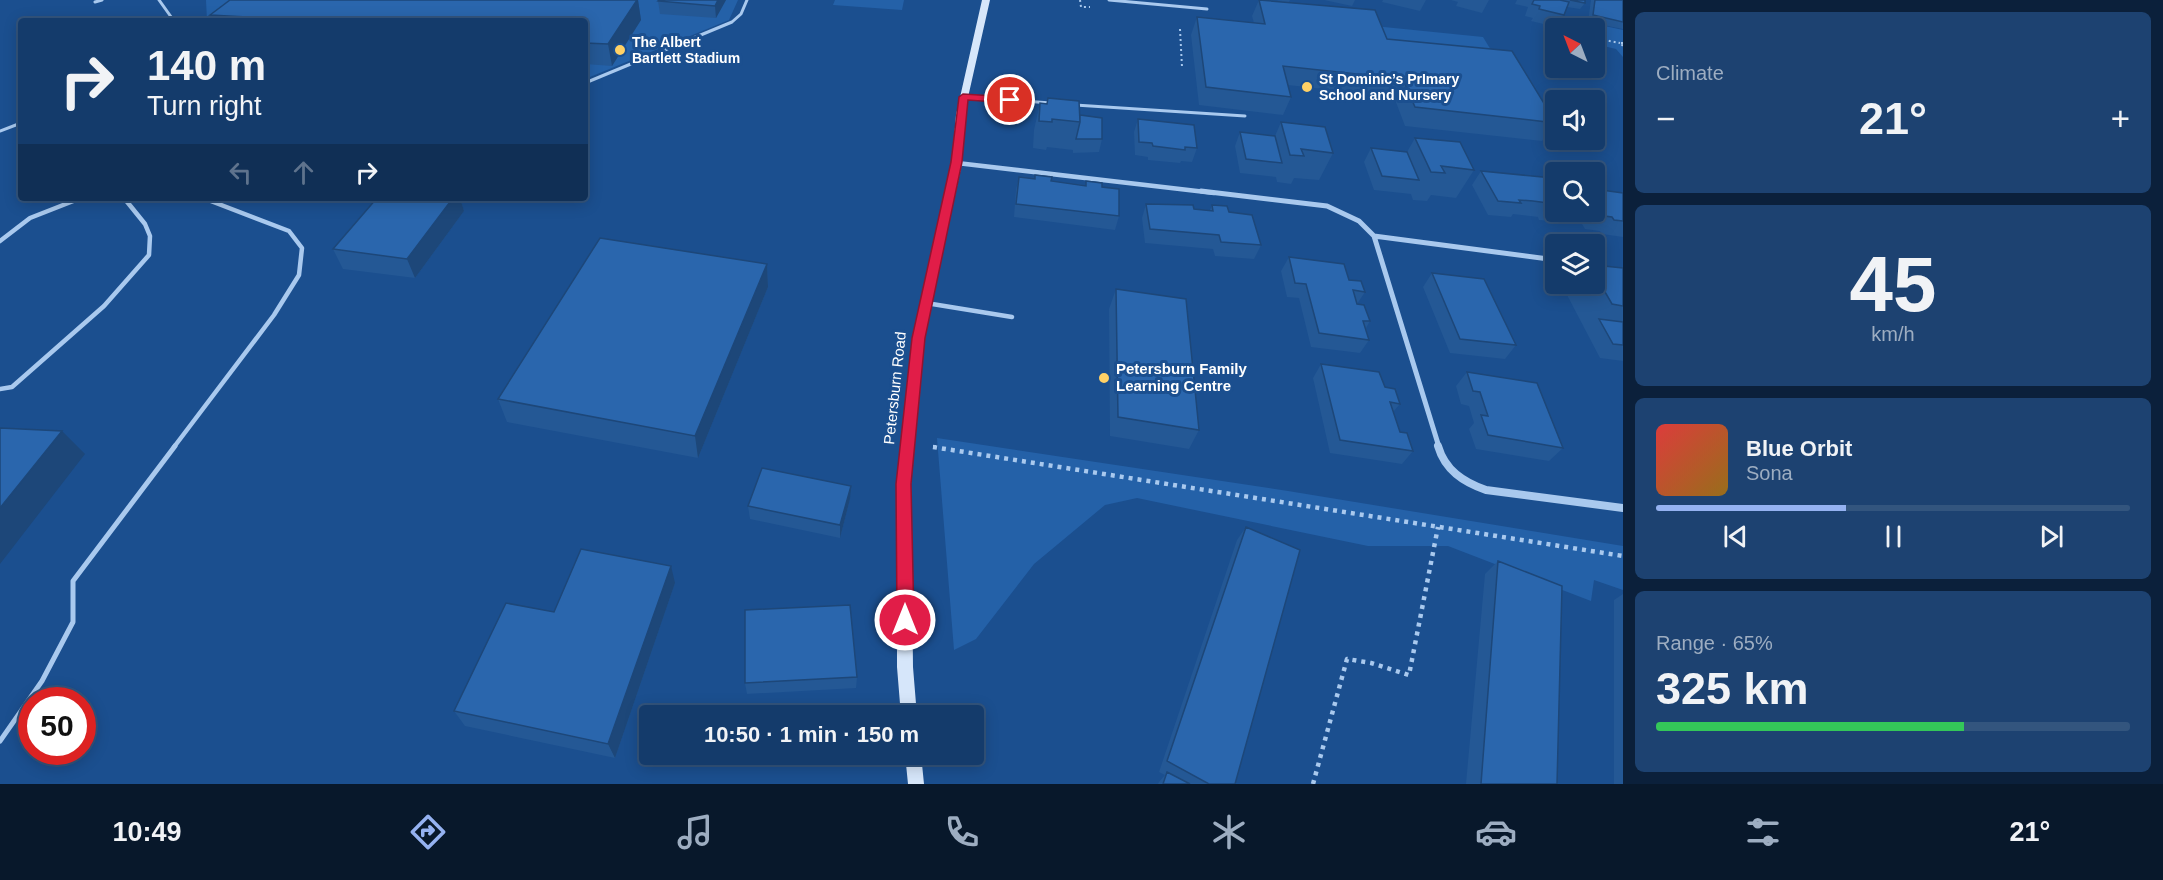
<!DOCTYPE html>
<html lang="en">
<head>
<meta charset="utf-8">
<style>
  :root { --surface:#143b6b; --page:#1d4271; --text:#f1f3f6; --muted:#9dadc1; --line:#33557e; --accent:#95b2f1 }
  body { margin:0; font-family:Arial,sans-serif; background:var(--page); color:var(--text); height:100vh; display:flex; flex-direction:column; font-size:22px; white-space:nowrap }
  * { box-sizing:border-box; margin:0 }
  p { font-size:20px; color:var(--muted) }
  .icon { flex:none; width:33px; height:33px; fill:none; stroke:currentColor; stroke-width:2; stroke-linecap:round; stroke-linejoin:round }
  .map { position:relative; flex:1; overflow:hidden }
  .sheet { display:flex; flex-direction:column; gap:12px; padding:12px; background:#0b203b; width:540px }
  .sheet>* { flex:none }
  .guide { position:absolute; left:18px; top:18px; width:570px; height:183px; border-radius:6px; box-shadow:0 3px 15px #0003,0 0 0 2px var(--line); background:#143b6b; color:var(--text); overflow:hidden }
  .needle { width:39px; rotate:318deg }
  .controls { position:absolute; left:1545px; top:18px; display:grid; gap:12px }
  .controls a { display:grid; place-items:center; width:60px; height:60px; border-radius:6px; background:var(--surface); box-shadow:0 3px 15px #0003,0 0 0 2px var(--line); font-size:30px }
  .speed { position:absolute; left:18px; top:687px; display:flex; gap:12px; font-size:30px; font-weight:700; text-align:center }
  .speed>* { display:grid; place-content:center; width:78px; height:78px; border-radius:50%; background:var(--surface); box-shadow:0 3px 15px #0003,0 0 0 2px var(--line); line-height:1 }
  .speed .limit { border:9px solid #d22; background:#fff; color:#111 }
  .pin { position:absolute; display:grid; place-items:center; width:51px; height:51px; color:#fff; margin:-26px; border:3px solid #fff; border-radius:50%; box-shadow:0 2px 6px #0007 }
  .me { position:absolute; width:66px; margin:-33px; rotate:0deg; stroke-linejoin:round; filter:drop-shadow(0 0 4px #0008) }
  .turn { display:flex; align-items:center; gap:21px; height:126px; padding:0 30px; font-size:27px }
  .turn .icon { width:78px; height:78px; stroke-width:2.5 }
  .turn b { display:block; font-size:42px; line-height:51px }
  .lanes { display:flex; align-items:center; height:57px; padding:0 30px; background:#0003; justify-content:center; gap:30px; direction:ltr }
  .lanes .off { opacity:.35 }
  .big { font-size:45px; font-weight:800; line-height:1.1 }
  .sheet .tile { flex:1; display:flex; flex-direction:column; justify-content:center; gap:9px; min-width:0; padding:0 21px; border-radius:9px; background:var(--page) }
  .sheet .dial { align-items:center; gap:0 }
  .dial b { font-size:78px; line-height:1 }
  .song { display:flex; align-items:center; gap:18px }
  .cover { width:72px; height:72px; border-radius:9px; background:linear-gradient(135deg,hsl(0 70% 55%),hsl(40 70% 35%)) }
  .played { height:6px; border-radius:3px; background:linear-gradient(90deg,var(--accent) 40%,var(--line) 40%) }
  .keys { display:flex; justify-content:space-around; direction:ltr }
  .heat { display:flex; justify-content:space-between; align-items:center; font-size:33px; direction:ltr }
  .charge { height:9px; border-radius:4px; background:linear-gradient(90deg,#34c759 65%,var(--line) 0) }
  .trip { position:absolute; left:639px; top:705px; width:345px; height:60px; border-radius:6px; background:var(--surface); box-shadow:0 3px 15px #0003,0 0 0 2px var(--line); font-weight:800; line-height:60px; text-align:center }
  .tab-bar { display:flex; height:96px; justify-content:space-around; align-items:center; background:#08182b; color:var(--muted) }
  .tab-bar .icon { width:42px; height:42px }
  .tab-bar .on { color:var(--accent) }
  .tab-bar b { font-size:27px; color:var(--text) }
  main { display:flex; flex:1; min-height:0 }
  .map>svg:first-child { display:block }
  .green { fill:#2461a8 }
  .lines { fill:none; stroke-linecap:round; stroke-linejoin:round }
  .path-far2 { stroke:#a9c9ee; stroke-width:2; stroke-dasharray:2 3; stroke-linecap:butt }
  .path-far1 { stroke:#a9c9ee; stroke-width:4; stroke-dasharray:3 4.5; stroke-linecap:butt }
  .path { stroke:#a9c9ee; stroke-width:4.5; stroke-dasharray:4 5; stroke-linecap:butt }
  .lane-far2 { stroke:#a9c9ee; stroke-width:3 }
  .lane-far1 { stroke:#a9c9ee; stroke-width:4.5 }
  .lane { stroke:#a9c9ee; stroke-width:5 }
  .street-far2 { stroke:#a9c9ee; stroke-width:4.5 }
  .street-far1 { stroke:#a9c9ee; stroke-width:5 }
  .street { stroke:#a9c9ee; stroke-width:8 }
  .secondary { fill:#d6e6fa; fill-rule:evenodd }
  .wall { fill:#245895 }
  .shaded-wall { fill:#1d4779 }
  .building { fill:#2a66ad; stroke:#1d4779; stroke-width:1.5 }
  .route { fill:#e11d48; stroke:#92132f; stroke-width:1.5 }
  .poi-dot { fill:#ffd166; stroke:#1b4f8f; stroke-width:2 }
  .labels { text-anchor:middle; stroke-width:6; stroke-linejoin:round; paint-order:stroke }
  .far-poi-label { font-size:14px; font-weight:bold; fill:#fff; stroke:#1b4f8f; text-anchor:start }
  .poi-label { font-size:15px; font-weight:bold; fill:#fff; stroke:#1b4f8f; text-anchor:start }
  .street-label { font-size:15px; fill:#fff; stroke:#1b4f8f }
</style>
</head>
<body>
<main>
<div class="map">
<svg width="1623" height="784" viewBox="0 0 1623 784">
  <rect width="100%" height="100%" fill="#1b4f8f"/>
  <path class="green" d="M206 0H738L729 20 585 79V21H207Z
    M835 0H904L902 10 833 5Z
    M1577 20 1623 30V57L1616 49 1595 44 1594 28H1577Z
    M1374 26 1483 37 1500 65 1385 54Z
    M937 438 1288 491 1623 546V590L1594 580 1591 601 1448 546H1368L1137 498 1105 505 1034 564 976 639 954 650Z"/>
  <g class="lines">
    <path class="path-far2" d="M1080 0 1081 7H1090
      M1581 19 1582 28
      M1180 29 1182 67
      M1594 38 1620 43
      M1623 43H1620L1623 46"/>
    <path class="path-far1" d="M933 447H936"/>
    <path class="path" d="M933 447 1623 556
      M1313 784 1347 659 1371 663 1409 675 1438 527"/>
    <path class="lane-far2" d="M159 0 174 21
      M1109 0 1207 9
      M95 2 102 0
      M585 83 732 22 741 14 747 0
      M964 97 1051 103
      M1075 105 1245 116
      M0 131 21 123"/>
    <path class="lane-far1" d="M0 241 30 218 81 198
      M926 303 1012 317
      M0 389 12 387 104 306 149 255 150 236 145 224 124 198
      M174 447 274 315 299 275 302 248 289 231 203 198"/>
    <path class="lane" d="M0 741 42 681 73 622V581L175 446"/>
    <path class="street-far2" d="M957 163 1214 193"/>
    <path class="street-far1" d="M1201 191 1327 206 1359 221 1374 236 1439 447
      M1374 236 1556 260"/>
    <path class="street" d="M1438 446C1445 470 1463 482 1486 490L1623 508"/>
    <path class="secondary" d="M982 0H990L964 115 962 163 924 338 911 484 913 667 917 716H901L897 667V484L912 338 952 163 956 115Z
      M905 754H921L924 784H908Z"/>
  </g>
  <path class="wall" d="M230 0H638L641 20 612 66 585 64V21H213L210 15Z
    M726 0 716 18 660 14 658 1Z
    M1259 0 1282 1 1276 0H1290L1289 2 1387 39 1556 123 1542 141 1405 126 1394 97 1288 85 1291 97 1283 115 1199 105 1191 35 1197 17 1254 23 1252 16Z
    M1324 0H1355L1352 6Z
    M1383 0H1426L1420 11 1382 2Z
    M1451 0H1489L1482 13 1456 6 1458 2Z
    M1517 0H1585V3L1580 9 1567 7 1564 15 1556 27 1531 21 1533 18 1525 16 1528 7 1515 4Z
    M1591 0H1623V29L1588 22Z
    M1048 98 1080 115 1102 139 1099 152 1073 153V150L1047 147 1046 150 1033 148 1034 130 1040 103 1047 104Z
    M1138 119 1197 148 1192 162 1181 161 1180 163 1148 160V157L1135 155 1134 132Z
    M1281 122 1333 153 1319 180 1294 178 1291 184 1277 182 1276 177 1240 173 1235 146 1240 132 1275 136Z
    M1415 138 1474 170 1456 198 1431 195 1427 201 1413 200 1411 194 1374 190 1364 162 1371 148 1407 152Z
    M1481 171 1556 182V212H1571L1563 222 1539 220 1538 217 1513 214 1511 217 1488 215 1472 185Z
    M1019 177 1085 185 1086 181 1102 187 1119 216 1115 230 1014 217 1016 190Z
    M1623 193V237L1602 234 1600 231 1585 229 1575 212H1594Z
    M377 198H460L464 211 415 278 343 269 333 249Z
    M1146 204 1210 210 1212 205 1229 212 1261 245 1254 259 1215 256 1213 249 1145 243 1142 218Z
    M1289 257 1349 280 1365 292 1357 304 1370 321 1366 328 1369 340 1360 353 1311 347 1299 298 1287 297 1281 271Z
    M767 264 768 287 698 458 507 422 498 399Z
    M1594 265 1623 268V361L1600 358 1566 293 1574 284H1594Z
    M1432 273 1516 345 1505 359 1450 353 1423 287Z
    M1116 289 1199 430 1189 449 1110 436 1109 309Z
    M1321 364 1400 404 1393 412 1400 432 1413 451 1402 464 1330 453 1313 378Z
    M1467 372 1563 448 1549 461 1476 449 1469 429 1474 423 1469 406 1461 404 1456 386Z
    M850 499 840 538 750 519 748 506Z
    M1246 527 1235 784H1158L1159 782 1165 775 1159 772 1237 540Z
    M1498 561 1557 784H1466L1485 574Z
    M675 583 615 758 465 726 454 711 554 612Z
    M1623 594V784H1614V600Z
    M857 677 856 688 747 694 745 683Z"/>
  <path class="shaded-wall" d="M637 0H638L641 20 612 66 608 44Z
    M718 0H726L716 18 715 6Z
    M453 198H460L464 211 415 278 407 259Z
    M767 264 768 287 698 458 695 436Z
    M62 431 85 454 0 564V508Z
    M851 486 850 499 840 538V525Z
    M671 566 675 583 615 758 608 744Z"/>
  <path class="building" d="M230 0H637L608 44 585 43V21H303L269 18 266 21H240L245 17 210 15Z
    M659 0H718L715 6 658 1Z
    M1259 0 1375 10 1387 39 1512 51 1556 123 1415 107 1403 79 1283 66 1291 97 1206 87 1197 17 1265 24Z
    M1534 0H1560L1569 2 1564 15 1539 9 1540 6 1532 4Z
    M1570 0H1585V3Z
    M1595 0H1623V22L1593 15Z
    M1048 98 1079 101 1080 122 1052 119V122L1039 121 1040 103 1047 104Z
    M1080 115 1102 118V139H1076L1080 122Z
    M1138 119 1194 125 1197 148 1185 147V150L1153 146 1152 143 1139 142Z
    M1281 122 1325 127 1333 153 1301 149 1304 156 1290 155Z
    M1240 132 1275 136 1282 163 1246 159Z
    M1415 138 1460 142 1474 170 1441 166 1445 173 1431 172Z
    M1371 148 1407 152 1419 180 1382 176Z
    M1481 171 1553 178 1556 182V207L1550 206 1548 203 1533 201 1519 200 1521 203 1498 201Z
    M1035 175 1052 177 1051 181 1086 186V181L1102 183V187L1119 189V216L1016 204 1019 177 1035 179Z
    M1594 189 1623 193V221L1614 220 1612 217 1596 215 1594 212Z
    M377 198H453L407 259 333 249Z
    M1146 204 1193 205 1194 209 1213 211 1212 205 1227 206 1229 212 1252 215 1261 245 1221 242 1219 235 1150 229Z
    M600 238 767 264 695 436 498 399Z
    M1289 257 1344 264 1349 280 1361 281 1365 292 1353 290 1357 304 1364 305 1370 321H1363L1369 340 1319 333 1306 284 1295 283Z
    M1594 265 1623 268V306L1612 304 1594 273Z
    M1432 273 1484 279 1516 345 1460 339Z
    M1116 289 1186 299 1199 430 1118 417Z
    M1599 319 1623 322V345L1613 344Z
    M1321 364 1379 372 1385 387 1395 389 1400 404 1390 402 1400 432 1407 433 1413 451 1340 440Z
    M1467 372 1537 383 1563 448 1488 435 1481 415 1488 416 1480 392 1473 391Z
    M0 428 62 431 0 508Z
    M762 468 851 486 840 525 748 506Z
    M1246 527 1300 550 1235 784H1209L1167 761Z
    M581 549 671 566 608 744 454 711 506 603 554 612Z
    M1498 561 1562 586 1557 784H1481Z
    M850 605 857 677 745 683V610Z
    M1167 772 1190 784H1163Z"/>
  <path class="route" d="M963 94 1010 97 1015 100 1010 103 968 100 962 162 925 338 911 484 914 620 911 625 905 627 899 625 897 620 896 484 912 338 951 162 959 97Z"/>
  <g class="poi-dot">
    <circle cx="620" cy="50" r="6"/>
    <circle cx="1307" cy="87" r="6"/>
    <circle cx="1104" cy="378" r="6"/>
  </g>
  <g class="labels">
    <g class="far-poi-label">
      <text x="632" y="47">The Albert<tspan x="632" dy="16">Bartlett Stadium</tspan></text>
      <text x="1319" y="84">St Dominic’s PrImary<tspan x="1319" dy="16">School and Nursery</tspan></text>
    </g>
    <g class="poi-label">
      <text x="1116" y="374">Petersburn Family<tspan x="1116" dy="17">Learning Centre</tspan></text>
    </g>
    <g class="street-label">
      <text transform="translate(895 388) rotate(-84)" y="5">Petersburn Road</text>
    </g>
  </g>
</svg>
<div class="controls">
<a><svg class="needle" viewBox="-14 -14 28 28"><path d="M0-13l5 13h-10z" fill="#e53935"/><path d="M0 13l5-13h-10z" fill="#9dadc1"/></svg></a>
<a><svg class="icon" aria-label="sound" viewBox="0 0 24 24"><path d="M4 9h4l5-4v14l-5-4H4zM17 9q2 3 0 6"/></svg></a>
<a><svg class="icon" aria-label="search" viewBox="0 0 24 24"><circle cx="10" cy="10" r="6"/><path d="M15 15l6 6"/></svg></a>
<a><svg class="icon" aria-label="layers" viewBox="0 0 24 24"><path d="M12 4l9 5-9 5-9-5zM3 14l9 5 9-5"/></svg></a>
</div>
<div class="speed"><div class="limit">50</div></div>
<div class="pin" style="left:1010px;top:100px;background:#d93025"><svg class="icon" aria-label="arrive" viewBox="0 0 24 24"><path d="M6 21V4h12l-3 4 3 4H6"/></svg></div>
<svg class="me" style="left:905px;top:620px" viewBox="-20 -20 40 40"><circle r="17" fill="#e11d48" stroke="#fff" stroke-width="3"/><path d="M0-11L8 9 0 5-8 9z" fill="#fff"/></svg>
<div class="trip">10:50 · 1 min · 150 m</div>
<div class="guide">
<div class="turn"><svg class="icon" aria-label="right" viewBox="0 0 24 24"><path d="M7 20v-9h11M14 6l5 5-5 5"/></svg><div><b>140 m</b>Turn right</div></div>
<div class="lanes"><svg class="icon off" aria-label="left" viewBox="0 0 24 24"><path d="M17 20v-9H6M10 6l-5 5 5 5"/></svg><svg class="icon off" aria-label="ahead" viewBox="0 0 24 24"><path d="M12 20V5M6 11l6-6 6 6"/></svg><svg class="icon" aria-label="right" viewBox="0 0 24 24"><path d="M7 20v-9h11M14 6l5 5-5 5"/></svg></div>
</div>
</div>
<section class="sheet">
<div class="tile"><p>Climate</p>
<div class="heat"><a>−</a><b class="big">21°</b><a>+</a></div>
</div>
<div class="tile dial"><b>45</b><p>km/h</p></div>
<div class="tile">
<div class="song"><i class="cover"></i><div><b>Blue Orbit</b><p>Sona</p></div></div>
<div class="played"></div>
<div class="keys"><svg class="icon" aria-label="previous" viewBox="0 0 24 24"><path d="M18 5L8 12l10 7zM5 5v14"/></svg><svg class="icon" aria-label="pause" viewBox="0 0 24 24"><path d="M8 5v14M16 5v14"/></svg><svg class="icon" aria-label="next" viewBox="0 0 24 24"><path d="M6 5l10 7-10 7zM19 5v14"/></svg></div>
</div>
<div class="tile"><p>Range · 65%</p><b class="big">325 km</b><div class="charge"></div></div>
</section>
</main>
<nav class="tab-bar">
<b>10:49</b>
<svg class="icon on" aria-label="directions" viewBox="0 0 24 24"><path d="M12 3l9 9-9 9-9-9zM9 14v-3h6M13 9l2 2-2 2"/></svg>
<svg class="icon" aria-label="music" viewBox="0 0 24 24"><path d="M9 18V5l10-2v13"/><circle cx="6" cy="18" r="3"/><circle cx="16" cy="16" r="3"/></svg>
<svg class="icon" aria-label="phone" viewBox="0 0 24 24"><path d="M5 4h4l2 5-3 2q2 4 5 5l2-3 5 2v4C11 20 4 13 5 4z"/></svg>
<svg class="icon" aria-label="climate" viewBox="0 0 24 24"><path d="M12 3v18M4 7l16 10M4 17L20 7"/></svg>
<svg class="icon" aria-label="car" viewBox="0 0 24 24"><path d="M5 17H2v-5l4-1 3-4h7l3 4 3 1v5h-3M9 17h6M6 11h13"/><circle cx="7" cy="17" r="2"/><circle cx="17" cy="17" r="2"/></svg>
<svg class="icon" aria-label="filters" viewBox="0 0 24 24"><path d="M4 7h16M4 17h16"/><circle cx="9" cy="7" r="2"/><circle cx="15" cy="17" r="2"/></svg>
<b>21°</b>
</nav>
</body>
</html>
